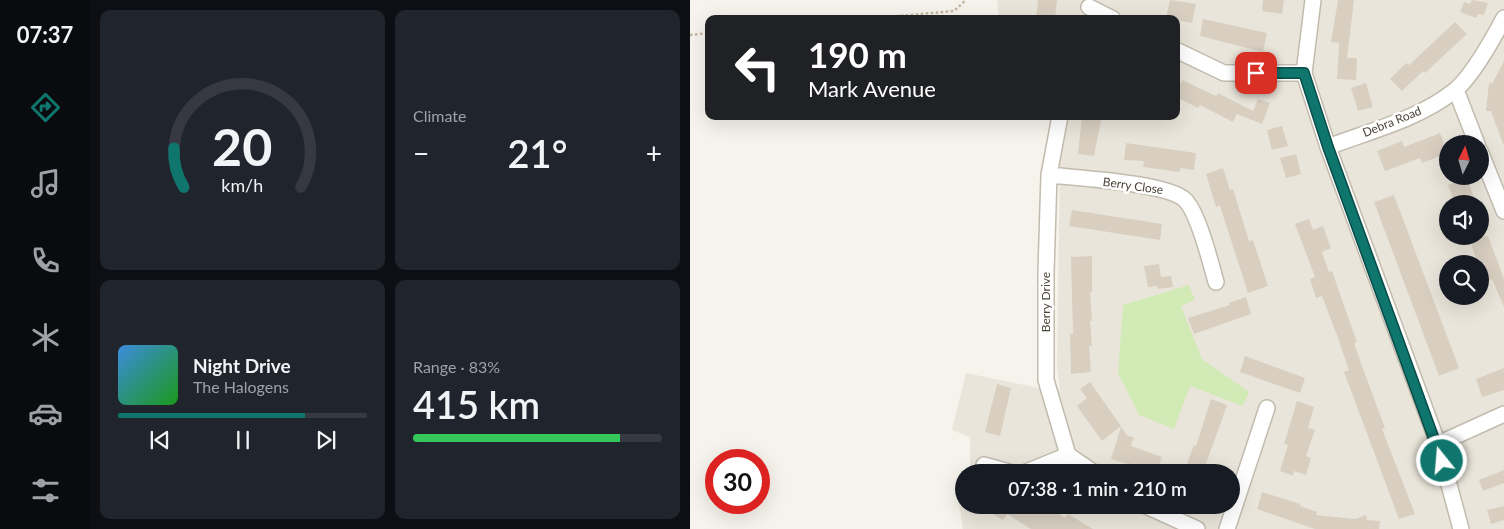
<!DOCTYPE html>
<html lang="en">
<head>
<meta charset="utf-8">
<style>
  :root { --surface:#171b24; --page:#20242c; --text:#f1f3f6; --muted:#9ea1a6; --line:#363941; --accent:#0f766e }
  body { margin:0; font-family:Lato,sans-serif; background:var(--page); color:var(--text); height:100vh; display:flex; flex-direction:column; font-size:19px; white-space:nowrap }
  * { box-sizing:border-box; margin:0 }
  p { font-size:16px; color:var(--muted) }
  .icon { flex:none; width:28px; height:28px; fill:none; stroke:currentColor; stroke-width:2; stroke-linecap:round; stroke-linejoin:round }
  .map { position:relative; flex:1; overflow:hidden }
  .details { display:flex; flex-direction:column; gap:10px; padding:10px; background:#0d0f14; width:600px }
  .details>* { flex:none }
  .banner { position:absolute; left:15px; top:15px; width:475px; height:105px; border-radius:10px; box-shadow:0 5px 20px #0002; background:#202124; color:#fff; overflow:hidden }
  .needle { width:32px; rotate:5deg }
  .tools { position:absolute; left:749px; top:135px; display:grid; gap:10px }
  .tools a { display:grid; place-items:center; width:50px; height:50px; border-radius:50%; background:var(--surface); box-shadow:0 5px 20px #0002; font-size:25px }
  .speed { position:absolute; left:15px; top:449px; display:flex; gap:10px; font-size:25px; font-weight:700; text-align:center }
  .speed>* { display:grid; place-content:center; width:65px; height:65px; border-radius:50%; background:var(--surface); box-shadow:0 5px 20px #0002; line-height:1 }
  .speed .limit { border:8px solid #d22; background:#fff; color:#111 }
  .pin { position:absolute; display:grid; place-items:center; width:42px; height:42px; color:#fff; margin:-21px; border-radius:10px; box-shadow:0 2px 8px #0006 }
  .me { position:absolute; width:55px; margin:-28px; rotate:343deg; stroke-linejoin:round; filter:drop-shadow(0 0 4px #0008) }
  .turn { display:flex; align-items:center; gap:18px; height:105px; padding:0 20px; font-size:22px }
  .turn .icon { width:65px; height:65px; stroke-width:2.5 }
  .turn b { display:block; font-size:35px; line-height:42px }
  .big { font-size:38px; font-weight:600; line-height:1.1 }
  .details .widget { flex:1; display:flex; flex-direction:column; justify-content:center; gap:8px; min-width:0; padding:0 18px; border-radius:10px; background:var(--page) }
  .details .dial { align-items:center; gap:0 }
  .dial svg { height:130px; overflow:visible; fill:none; stroke:var(--line); stroke-width:7; stroke-linecap:round; text-anchor:middle }
  .dial text { fill:var(--text); stroke:none }
  .song { display:flex; align-items:center; gap:15px }
  .cover { width:60px; height:60px; border-radius:8px; background:linear-gradient(135deg,hsl(210 70% 55%),hsl(120 70% 35%)) }
  .played { height:5px; border-radius:2px; background:linear-gradient(90deg,var(--accent) 75%,var(--line) 75%) }
  .keys { display:flex; justify-content:space-around; direction:ltr }
  .heat { display:flex; justify-content:space-between; align-items:center; font-size:28px; direction:ltr }
  .charge { height:8px; border-radius:4px; background:linear-gradient(90deg,#34c759 83%,var(--line) 0) }
  .details .tiles { flex:1; display:grid; gap:10px; grid-template-columns:repeat(2,1fr) }
  .trip { position:absolute; left:265px; top:464px; width:285px; height:50px; border-radius:25px; background:var(--surface); box-shadow:0 5px 20px #0002; font-weight:600; line-height:50px; text-align:center }
  main { display:flex; flex:1; min-height:0 }
  .tabs { display:flex; flex-direction:column; width:90px; justify-content:space-around; align-items:center; background:#090b0e; color:var(--muted) }
  .tabs .icon { width:35px; height:35px }
  .tabs .selected { color:var(--accent) }
  .tabs b { font-size:22px; color:var(--text) }
  .map>svg:first-child { display:block }
  .residential { fill:#eae5da; fill-rule:evenodd }
  .green { fill:#d2eab5 }
  .building { fill:#d8cfc1 }
  .lines { fill:none; stroke-linecap:round; stroke-linejoin:round }
  .minor-casing { stroke:#c2bbae; stroke-width:18 }
  .path { stroke:#c4b79f; stroke-width:2.5; stroke-dasharray:2.5 2.5; stroke-linecap:butt }
  .minor { stroke:#fff; stroke-width:15 }
  .route-casing { stroke:#0a4d48; stroke-width:12 }
  .route { stroke:#0f766e; stroke-width:9 }
  .labels { text-anchor:middle; stroke-width:5; stroke-linejoin:round; paint-order:stroke }
  .street-label { font-size:12px; fill:#4b4439; stroke:#fff }
</style>
</head>
<body>
<main>
<nav class="tabs">
<b>07:37</b>
<svg class="icon selected" aria-label="directions" viewBox="0 0 24 24"><path d="M12 3l9 9-9 9-9-9zM9 14v-3h6M13 9l2 2-2 2"/></svg>
<svg class="icon" aria-label="music" viewBox="0 0 24 24"><path d="M9 18V5l10-2v13"/><circle cx="6" cy="18" r="3"/><circle cx="16" cy="16" r="3"/></svg>
<svg class="icon" aria-label="phone" viewBox="0 0 24 24"><path d="M5 4h4l2 5-3 2q2 4 5 5l2-3 5 2v4C11 20 4 13 5 4z"/></svg>
<svg class="icon" aria-label="climate" viewBox="0 0 24 24"><path d="M12 3v18M4 7l16 10M4 17L20 7"/></svg>
<svg class="icon" aria-label="car" viewBox="0 0 24 24"><path d="M5 17H2v-5l4-1 3-4h7l3 4 3 1v5h-3M9 17h6M6 11h13"/><circle cx="7" cy="17" r="2"/><circle cx="17" cy="17" r="2"/></svg>
<svg class="icon" aria-label="filters" viewBox="0 0 24 24"><path d="M4 7h16M4 17h16"/><circle cx="9" cy="7" r="2"/><circle cx="15" cy="17" r="2"/></svg>
</nav>
<section class="details">
<div class="tiles">
<div class="widget dial"><svg viewBox="0 0 100 80">
<path d="M14 69A42 42 0 1 1 86 69"/>
<path d="M14 69A42 42 0 0 1 8 45" stroke="#0f766e"/>
<text x="50" y="56" font-size="32" font-weight="700">20</text>
<text x="50" y="72" font-size="11">km/h</text>
</svg></div>
<div class="widget"><p>Climate</p>
<div class="heat"><a>−</a><b class="big">21°</b><a>+</a></div>
</div>
<div class="widget">
<div class="song"><i class="cover"></i><div><b>Night Drive</b><p>The Halogens</p></div></div>
<div class="played"></div>
<div class="keys"><svg class="icon" aria-label="previous" viewBox="0 0 24 24"><path d="M18 5L8 12l10 7zM5 5v14"/></svg><svg class="icon" aria-label="pause" viewBox="0 0 24 24"><path d="M8 5v14M16 5v14"/></svg><svg class="icon" aria-label="next" viewBox="0 0 24 24"><path d="M6 5l10 7-10 7zM19 5v14"/></svg></div>
</div>
<div class="widget"><p>Range · 83%</p><b class="big">415 km</b><div class="charge"></div></div>
</div>
</section>
<div class="map">
<svg width="814" height="529" viewBox="0 0 814 529">
  <rect width="100%" height="100%" fill="#f6f3ec"/>
  <path class="residential" d="M307 0H814V529H273L269 503 274 490V505H541V472H280V437L262 430 276 373 359 390H370L367 368 370 148 376 116H486V19H309ZM758 144H790V176H758ZM758 204H790V236H758ZM758 264H790V296H758Z"/>
  <path class="green" d="M499 285 505 300 491 306 512 359 559 392 553 406 500 386 484 429 449 415 428 373 433 305Z"/>
  <path class="building" d="M348 0H367L365 19H346Z
    M480 0 506 4 502 23 476 18Z
    M573 0H594L592 14 572 11Z
    M648 0H664L657 58H667L666 80 647 79 649 43 641 42Z
    M782 0 798 3 794 15 788 14 786 18 770 12 774 2 780 4Z
    M513 19 577 33 573 52 510 36Z
    M765 22 777 34 735 73 733 71 712 91 700 79 716 63 719 65Z
    M814 61V144H813L801 111H796L799 83 802 84Z
    M492 80 526 96 528 93 563 111 568 99 580 103 572 124 547 114 543 122 510 105 508 108 486 97V92Z
    M676 83 683 107 668 111 661 88Z
    M392 116H412L404 156 388 154Z
    M592 126 598 146 582 150 577 130Z
    M750 133 758 153 732 163 730 158 695 171 687 151 712 141 714 147Z
    M436 143 506 153 504 170 490 168V172L453 167 454 161 434 160Z
    M606 154 611 174 596 178 590 158Z
    M533 168 540 190 543 189 559 241 563 240 578 286 558 293 530 206 526 207 516 174Z
    M777 178 786 204H765L758 185Z
    M704 195 769 368 749 376 684 202Z
    M382 210 472 224 470 240 379 226Z
    M619 219 623 230 633 226 641 248 632 252 639 272 642 271 658 317 667 342 664 343 672 366 695 428 692 429 725 514 709 519 654 372 659 370 648 338 632 296 626 298 620 279 625 277 605 224Z
    M778 236H798L814 279V307L802 279 794 282 790 264H788Z
    M402 256V292H400L402 321H400L402 346H399L401 372 381 374 380 334H383L381 257Z
    M469 264 471 277 481 276 483 287 468 289 467 286 458 287 454 266Z
    M556 297 561 314 504 334 498 318 540 305 539 303Z
    M555 356 615 378 610 393 550 372Z
    M814 368V390L792 397 786 379Z
    M400 382 431 426 412 441 387 406 397 398 390 389Z
    M307 384 321 388 310 436 295 432Z
    M521 399 537 405 525 439 513 472H494L504 445 506 446Z
    M607 401 624 407 618 428 625 430 616 456 621 458 616 475 604 471 603 476 590 471 598 445 594 444Z
    M431 427 438 436 444 437 441 446 472 457 467 471 445 463 444 466 421 459Z
    M814 470V483L793 491 789 480Z
    M572 492 610 504V506L627 512 626 515 665 519 676 515 677 520 690 521 689 529H625L567 509Z
    M289 505H332L347 514 352 505H355L375 518 378 514 403 529H341L317 514 313 520Z
    M814 506V520L801 524 797 510Z"/>
  <g class="lines">
    <g class="minor-casing">
      <path id="minor" d="M623 0 614 73 638 147 748 444 771 529
        M399 7 423 19
        M486 50 534 73H614
        M766 90 787 144
        M370 116 359 175 356 272V380L378 455 403 472
        M638 147C680 131 729 119 764 91 781 78 804 37 814 18
        M790 151 814 211
        M359 175C387 178 478 183 495 200 508 212 521 264 526 282
        M748 444 814 414
        M294 465 319 472
        M336 472 378 455
        M454 505 507 529
        M537 529 577 408"/>
    </g>
    <path class="path" d="M176 19 264 11 276 0
      M0 35 19 33"/>
    <use href="#minor" class="minor"/>
  </g>
  <g class="lines">
    <g class="route-casing">
      <path id="route" d="M566 73H614L638 147 752 461"/>
    </g>
    <use href="#route" class="route"/>
  </g>
  <g class="labels">
    <g class="street-label">
      <text transform="translate(702 122) rotate(-22)" y="4">Debra Road</text>
      <text transform="translate(443 186) rotate(8)" y="4">Berry Close</text>
      <text transform="translate(356 302) rotate(-90)" y="4">Berry Drive</text>
    </g>
  </g>
</svg>
<div class="tools">
<a><svg class="needle" viewBox="-14 -14 28 28"><path d="M0-13l5 13h-10z" fill="#e53935"/><path d="M0 13l5-13h-10z" fill="#9ea1a6"/></svg></a>
<a><svg class="icon" aria-label="sound" viewBox="0 0 24 24"><path d="M4 9h4l5-4v14l-5-4H4zM17 9q2 3 0 6"/></svg></a>
<a><svg class="icon" aria-label="search" viewBox="0 0 24 24"><circle cx="10" cy="10" r="6"/><path d="M15 15l6 6"/></svg></a>
</div>
<div class="speed"><div class="limit">30</div></div>
<div class="pin" style="left:566px;top:73px;background:#d93025"><svg class="icon" aria-label="arrive" viewBox="0 0 24 24"><path d="M6 21V4h12l-3 4 3 4H6"/></svg></div>
<svg class="me" style="left:752px;top:461px" viewBox="-20 -20 40 40"><circle r="17" fill="#0f766e" stroke="#fff" stroke-width="3"/><path d="M0-11L8 9 0 5-8 9z" fill="#fff"/></svg>
<div class="trip">07:38 · 1 min · 210 m</div>
<div class="banner">
<div class="turn"><svg class="icon" aria-label="left" viewBox="0 0 24 24"><path d="M17 20v-9H6M10 6l-5 5 5 5"/></svg><div><b>190 m</b>Mark Avenue</div></div>
</div>
</div>
</main>
</body>
</html>
